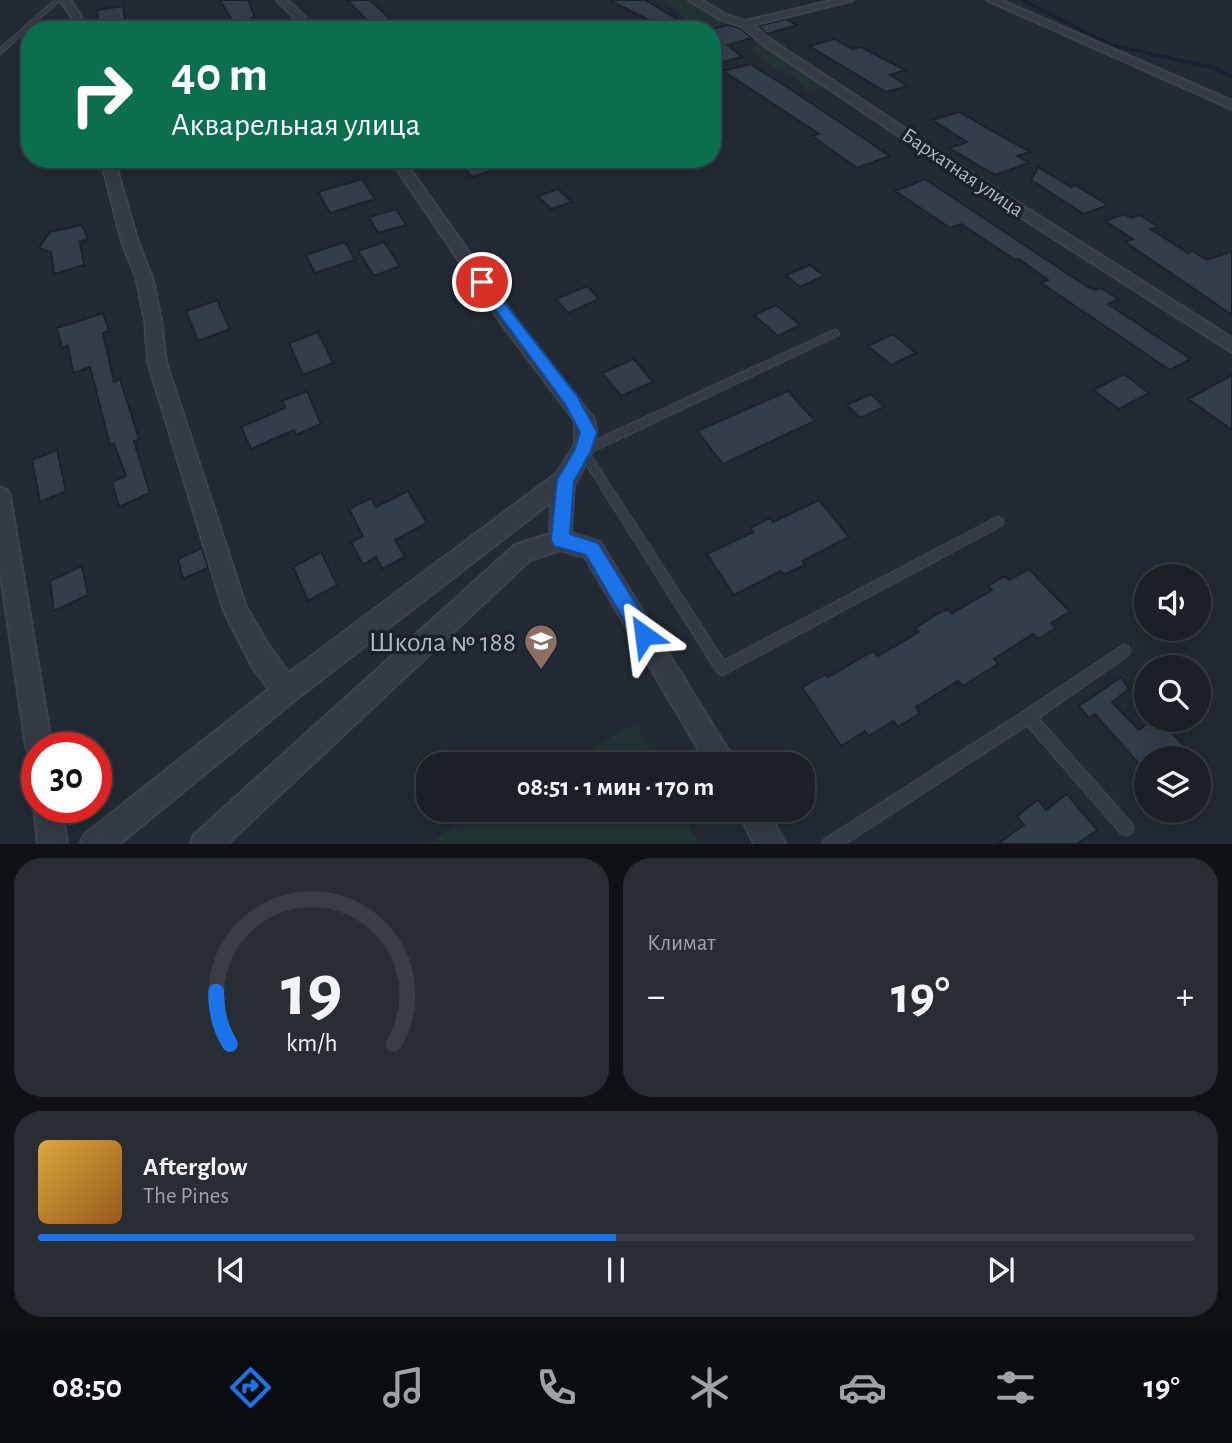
<!DOCTYPE html>
<html lang="ru">
<head>
<meta charset="utf-8">
<style>
  :root { --surface:#1a2026; --page:#272d32; --text:#f1f3f6; --muted:#9fa3a7; --line:#383e43; --accent:#1a73e8 }
  body { margin:0; font-family:"Alegreya Sans",sans-serif; background:var(--page); color:var(--text); height:100vh; display:flex; flex-direction:column; font-size:26px; white-space:nowrap }
  * { box-sizing:border-box; margin:0 }
  p { font-size:23px; color:var(--muted) }
  .icon { flex:none; width:38px; height:38px; fill:none; stroke:currentColor; stroke-width:2; stroke-linecap:round; stroke-linejoin:round }
  .map { position:relative; height:844px; overflow:hidden }
  .panel { display:flex; flex-direction:column; gap:14px; padding:14px; background:#0e1215; flex:1 }
  .panel>* { flex:none }
  .top-card { position:absolute; left:21px; top:21px; width:700px; height:147px; border-radius:28px; box-shadow:0 4px 18px #0003,0 0 0 2px var(--line); background:#0b6e4f; color:#fff; overflow:hidden }
  .tools { position:absolute; left:1134px; top:564px; display:grid; gap:14px }
  .tools a { display:grid; place-items:center; width:77px; height:77px; border-radius:50%; background:var(--surface); box-shadow:0 4px 18px #0003,0 0 0 2px var(--line); font-size:35px }
  .speed { position:absolute; left:21px; top:732px; display:flex; gap:14px; font-size:35px; font-weight:700; text-align:center }
  .speed>* { display:grid; place-content:center; width:91px; height:91px; border-radius:50%; background:var(--surface); box-shadow:0 4px 18px #0003,0 0 0 2px var(--line); line-height:1 }
  .speed .limit { border:10px solid #d22; background:#fff; color:#111 }
  .pin { position:absolute; display:grid; place-items:center; width:60px; height:60px; color:#fff; margin:-30px; border:4px solid #fff; border-radius:50%; box-shadow:0 2px 7px #0007 }
  .me { position:absolute; width:77px; margin:-38px; rotate:329deg; stroke-linejoin:round; filter:drop-shadow(0 0 5px #0008) }
  .turn { display:flex; align-items:center; gap:24px; height:147px; padding:0 35px; font-size:32px }
  .turn .icon { width:91px; height:91px; stroke-width:2.5 }
  .turn b { display:block; font-size:49px; line-height:60px }
  .big { font-size:52px; font-weight:700; line-height:1.1 }
  .panel .widget { flex:1; display:flex; flex-direction:column; justify-content:center; gap:10px; min-width:0; padding:0 24px; border-radius:28px; background:var(--page) }
  .panel .dial { align-items:center; gap:0 }
  .dial svg { height:182px; overflow:visible; fill:none; stroke:var(--line); stroke-width:7; stroke-linecap:round; text-anchor:middle }
  .dial text { fill:var(--text); stroke:none }
  .song { display:flex; align-items:center; gap:21px }
  .cover { width:84px; height:84px; border-radius:10px; background:linear-gradient(135deg,hsl(40 70% 55%),hsl(30 70% 35%)) }
  .played { height:7px; border-radius:4px; background:linear-gradient(90deg,var(--accent) 50%,var(--line) 50%) }
  .keys { display:flex; justify-content:space-around; direction:ltr }
  .heat { display:flex; justify-content:space-between; align-items:center; font-size:38px; direction:ltr }
  .panel .tiles { flex:1; display:grid; gap:14px; grid-template-columns:1fr 1fr }
  .widget:last-child { grid-column:span 2 }
  .trip { position:absolute; left:416px; top:752px; width:399px; height:70px; border-radius:28px; background:var(--surface); box-shadow:0 4px 18px #0003,0 0 0 2px var(--line); font-weight:700; line-height:70px; text-align:center }
  .tab-bar { display:flex; height:112px; justify-content:space-around; align-items:center; background:#0a0d0f; color:var(--muted) }
  .tab-bar .icon { width:49px; height:49px }
  .tab-bar .on { color:var(--accent) }
  .tab-bar b { font-size:32px; color:var(--text) }
  .map>svg:first-child { display:block }
  .green { fill:#233334 }
  .lines { fill:none; stroke-linecap:round; stroke-linejoin:round }
  .stream { stroke:#17212f; stroke-width:3.5 }
  .building { fill:#343e4a; stroke:#1c222b; stroke-width:2 }
  .service-casing { stroke:#3e444e; stroke-width:3 }
  .minor-casing { stroke:#3e444e; stroke-width:4 }
  .service { fill:#353b44; fill-rule:evenodd }
  .minor { fill:#353b44; fill-rule:evenodd }
  .route { fill:#1a73e8; stroke:#114b97; stroke-width:2 }
  .labels { text-anchor:middle; stroke-width:7; stroke-linejoin:round; paint-order:stroke }
  .far-street-label { font-size:21px; fill:#afb6c1; stroke:#1a2128 }
  .near-poi-label { font-size:28px; fill:#afb6c1; stroke:#1a2128; text-anchor:end }
</style>
</head>
<body>
<div class="map">
<svg width="1232" height="845" viewBox="0 0 1232 845">
  <rect width="100%" height="100%" fill="#222a33"/>
  <path class="green" d="M667 0H691L729 23C695 35 695 26 668 5Z
    M760 42 829 86 807 92 796 77 775 69 750 49Z
    M636 723 658 765H564Z
    M485 810H681L699 844H425Z"/>
  <g class="lines">
    <path class="stream" d="M1022 0 1111 45 1214 68 1232 77"/>
  </g>
  <path class="building" d="M220 0H248L255 17 252 18 254 20 234 24Z
    M347 0H370L395 23 375 28Z
    M609 0H645L687 25 684 30H668Z
    M123 6 127 30H100L97 10Z
    M786 19 797 25 767 34 759 26Z
    M729 25 740 28 752 38 728 45 742 57 723 62 712 54V29Z
    M834 39 852 49 861 47 905 70 890 75 908 86 886 92 809 46Z
    M750 64 784 85 890 156 857 168 812 136 819 134 723 71Z
    M959 112 1030 152 1017 156 1029 163 995 175 949 148 967 142 932 120Z
    M456 159H516V163L472 177Z
    M1038 167 1071 187 1075 185 1108 205 1084 214 1031 180Z
    M362 179 375 199 330 213 318 192Z
    M925 179 1086 286 1096 290 1101 288 1118 299 1108 304 1191 359 1170 370 1041 283 1048 280 1019 259 1015 260 961 224 950 228 895 191Z
    M558 189 572 202 551 209 538 196Z
    M396 209 406 225 378 233 369 217Z
    M1124 214 1131 218 1140 215 1158 227 1151 229 1188 253 1192 251 1207 260 1232 251V315L1125 242 1133 239 1105 221Z
    M82 225 88 239 80 242 84 265 54 274 51 252 39 248 50 232Z
    M345 242 355 260 315 273 306 255Z
    M384 242 400 266 374 276 358 251Z
    M810 265 824 276 800 287 786 275Z
    M587 286 599 299 568 313 556 299Z
    M217 300 230 329 198 341 186 311Z
    M776 305 800 325 778 336 754 315Z
    M103 313 109 331 103 333 114 382 120 379 139 439 134 441 150 493 119 507 112 482 126 476 114 444 110 445 90 367 73 373 68 345 62 348 57 328Z
    M318 332 333 363 303 375 289 343Z
    M893 334 916 353 891 365 868 346Z
    M634 359 653 382 621 396 602 373Z
    M1124 374 1149 393 1119 409 1093 390Z
    M1232 375V430L1188 399Z
    M307 391 321 424 296 435 294 430 251 449 241 427 285 408 282 401Z
    M788 391 815 421 723 464 697 431Z
    M871 394 884 407 860 418 847 405Z
    M57 450 66 491 40 502 32 460Z
    M408 491 427 523 395 540 405 557 382 569 376 557 363 565 351 542 363 536 349 509 371 498 376 507Z
    M819 500 849 537 802 561 805 565 794 570 784 575 781 571 734 595 707 554 753 532 750 528 770 518 773 522Z
    M202 548 208 568 183 579 178 559Z
    M321 552 337 585 308 601 293 567Z
    M82 566 88 595 54 611 50 581Z
    M1029 569 1070 612 1051 623 1056 628 1038 639 1033 634 994 659 998 664 972 680 963 686 958 681 916 707 920 713 898 727 893 721 869 736 865 731 841 746 802 687 826 674 828 677 873 651 878 656 919 632 915 628 937 614 948 609 952 613 992 590 988 586 1005 576 1009 580Z
    M1121 677 1129 689 1112 702 1139 730 1153 719H1159L1196 758H1146V772L1095 714 1089 718 1079 706Z
    M1067 794 1097 830 1077 844H998L1024 825 1017 816 1038 800 1046 810Z"/>
  <g class="lines">
    <g class="service-casing">
      <path id="service" d="M55 0H60L0 54V49Z
        M835 330 839 333 838 335 589 453 724 661 994 519 998 517 1002 519 1003 522 1002 525 722 675 718 673 578 451 579 448Z
        M1124 645 1128 647 1130 651 1128 655 1038 718 1131 823 1133 828 1131 833 1126 835 1121 833 1027 725 843 845H822L824 840 1023 712Z"/>
    </g>
    <g class="minor-casing">
      <path id="minor" d="M60 0H70L81 16 82 30H72L71 16Z
        M277 0H287L304 16 313 30H303L297 20Z
        M689 0H701L726 15 745 21 836 0H853L753 25 772 41 1021 205 1232 338V352L1011 211 764 45 741 26 720 19Z
        M987 0H1000L1232 101V109Z
        M101 159H114L138 242 152 277 161 320 166 362 246 607 270 648 289 673 557 473 575 445V421L504 327 390 159H403L516 319 594 419 596 429 595 445 574 486 571 533 600 542 737 765H708L585 557 560 550 530 560 226 845H190L194 835 515 545 550 534 551 502 295 700 118 845H80L84 835 269 689 252 666 224 611 148 362 145 320 136 277 122 242Z
        M0 487 7 490 10 496 52 747H37V759L30 756 26 747 0 569Z
        M37 800V807H62L67 845H38L34 807Z
        M737 810H767L786 845H755Z"/>
    </g>
    <use href="#service" class="service"/>
    <use href="#minor" class="minor"/>
  </g>
  <path class="route" d="M482 277 486 279 577 396 597 432 591 451 574 481 570 534 598 543 651 628 654 635 651 642 644 645 637 642 586 555 554 546 551 540 557 480 575 449 580 432 565 404 475 282Z"/>
  <defs>
    <g id="school-pin" transform="scale(1.75)"><path d="M0 17L-7.5 6A9.5 9.5 0 1 1 7.5 6Z" fill="#8d6e63" stroke="#1a2128"/><path d="M0-5L7-2L0 1L-7-2ZM-4 1L0 2.5L4 1V4Q0 6-4 4Z" fill="#fff"/></g>
  </defs>
  <g fill-rule="evenodd">
    <use href="#school-pin" x="541" y="641"/>
  </g>
  <g class="labels">
    <g class="far-street-label">
      <text transform="translate(963 172) rotate(34)" y="7">Бархатная улица</text>
    </g>
    <g class="near-poi-label">
      <text x="516" y="651">Школа № 188</text>
    </g>
  </g>
</svg>
<div class="tools">
<a><svg class="icon" aria-label="sound" viewBox="0 0 24 24"><path d="M4 9h4l5-4v14l-5-4H4zM17 9q2 3 0 6"/></svg></a>
<a><svg class="icon" aria-label="search" viewBox="0 0 24 24"><circle cx="10" cy="10" r="6"/><path d="M15 15l6 6"/></svg></a>
<a><svg class="icon" aria-label="layers" viewBox="0 0 24 24"><path d="M12 4l9 5-9 5-9-5zM3 14l9 5 9-5"/></svg></a>
</div>
<div class="speed"><div class="limit">30</div></div>
<div class="pin" style="left:482px;top:282px;background:#d93025"><svg class="icon" aria-label="arrive" viewBox="0 0 24 24"><path d="M6 21V4h12l-3 4 3 4H6"/></svg></div>
<svg class="me" style="left:644px;top:635px" viewBox="-20 -20 40 40"><path d="M0-17L14 15 0 8-14 15z" fill="#1a73e8" stroke="#fff" stroke-width="4"/></svg>
<div class="trip">08:51 · 1 мин · 170 m</div>
<div class="top-card">
<div class="turn"><svg class="icon" aria-label="right" viewBox="0 0 24 24"><path d="M7 20v-9h11M14 6l5 5-5 5"/></svg><div><b>40 m</b>Акварельная улица</div></div>
</div>
</div>
<section class="panel">
<div class="tiles">
<div class="widget dial"><svg viewBox="0 0 100 80">
<path d="M14 69A42 42 0 1 1 86 69"/>
<path d="M14 69A42 42 0 0 1 8 46" stroke="#1a73e8"/>
<text x="50" y="56" font-size="32" font-weight="700">19</text>
<text x="50" y="72" font-size="11">km/h</text>
</svg></div>
<div class="widget"><p>Климат</p>
<div class="heat"><a>−</a><b class="big">19°</b><a>+</a></div>
</div>
<div class="widget">
<div class="song"><i class="cover"></i><div><b>Afterglow</b><p>The Pines</p></div></div>
<div class="played"></div>
<div class="keys"><svg class="icon" aria-label="previous" viewBox="0 0 24 24"><path d="M18 5L8 12l10 7zM5 5v14"/></svg><svg class="icon" aria-label="pause" viewBox="0 0 24 24"><path d="M8 5v14M16 5v14"/></svg><svg class="icon" aria-label="next" viewBox="0 0 24 24"><path d="M6 5l10 7-10 7zM19 5v14"/></svg></div>
</div>
</div>
</section>
<nav class="tab-bar">
<b>08:50</b>
<svg class="icon on" aria-label="directions" viewBox="0 0 24 24"><path d="M12 3l9 9-9 9-9-9zM9 14v-3h6M13 9l2 2-2 2"/></svg>
<svg class="icon" aria-label="music" viewBox="0 0 24 24"><path d="M9 18V5l10-2v13"/><circle cx="6" cy="18" r="3"/><circle cx="16" cy="16" r="3"/></svg>
<svg class="icon" aria-label="phone" viewBox="0 0 24 24"><path d="M5 4h4l2 5-3 2q2 4 5 5l2-3 5 2v4C11 20 4 13 5 4z"/></svg>
<svg class="icon" aria-label="climate" viewBox="0 0 24 24"><path d="M12 3v18M4 7l16 10M4 17L20 7"/></svg>
<svg class="icon" aria-label="car" viewBox="0 0 24 24"><path d="M5 17H2v-5l4-1 3-4h7l3 4 3 1v5h-3M9 17h6M6 11h13"/><circle cx="7" cy="17" r="2"/><circle cx="17" cy="17" r="2"/></svg>
<svg class="icon" aria-label="filters" viewBox="0 0 24 24"><path d="M4 7h16M4 17h16"/><circle cx="9" cy="7" r="2"/><circle cx="15" cy="17" r="2"/></svg>
<b>19°</b>
</nav>
</body>
</html>
